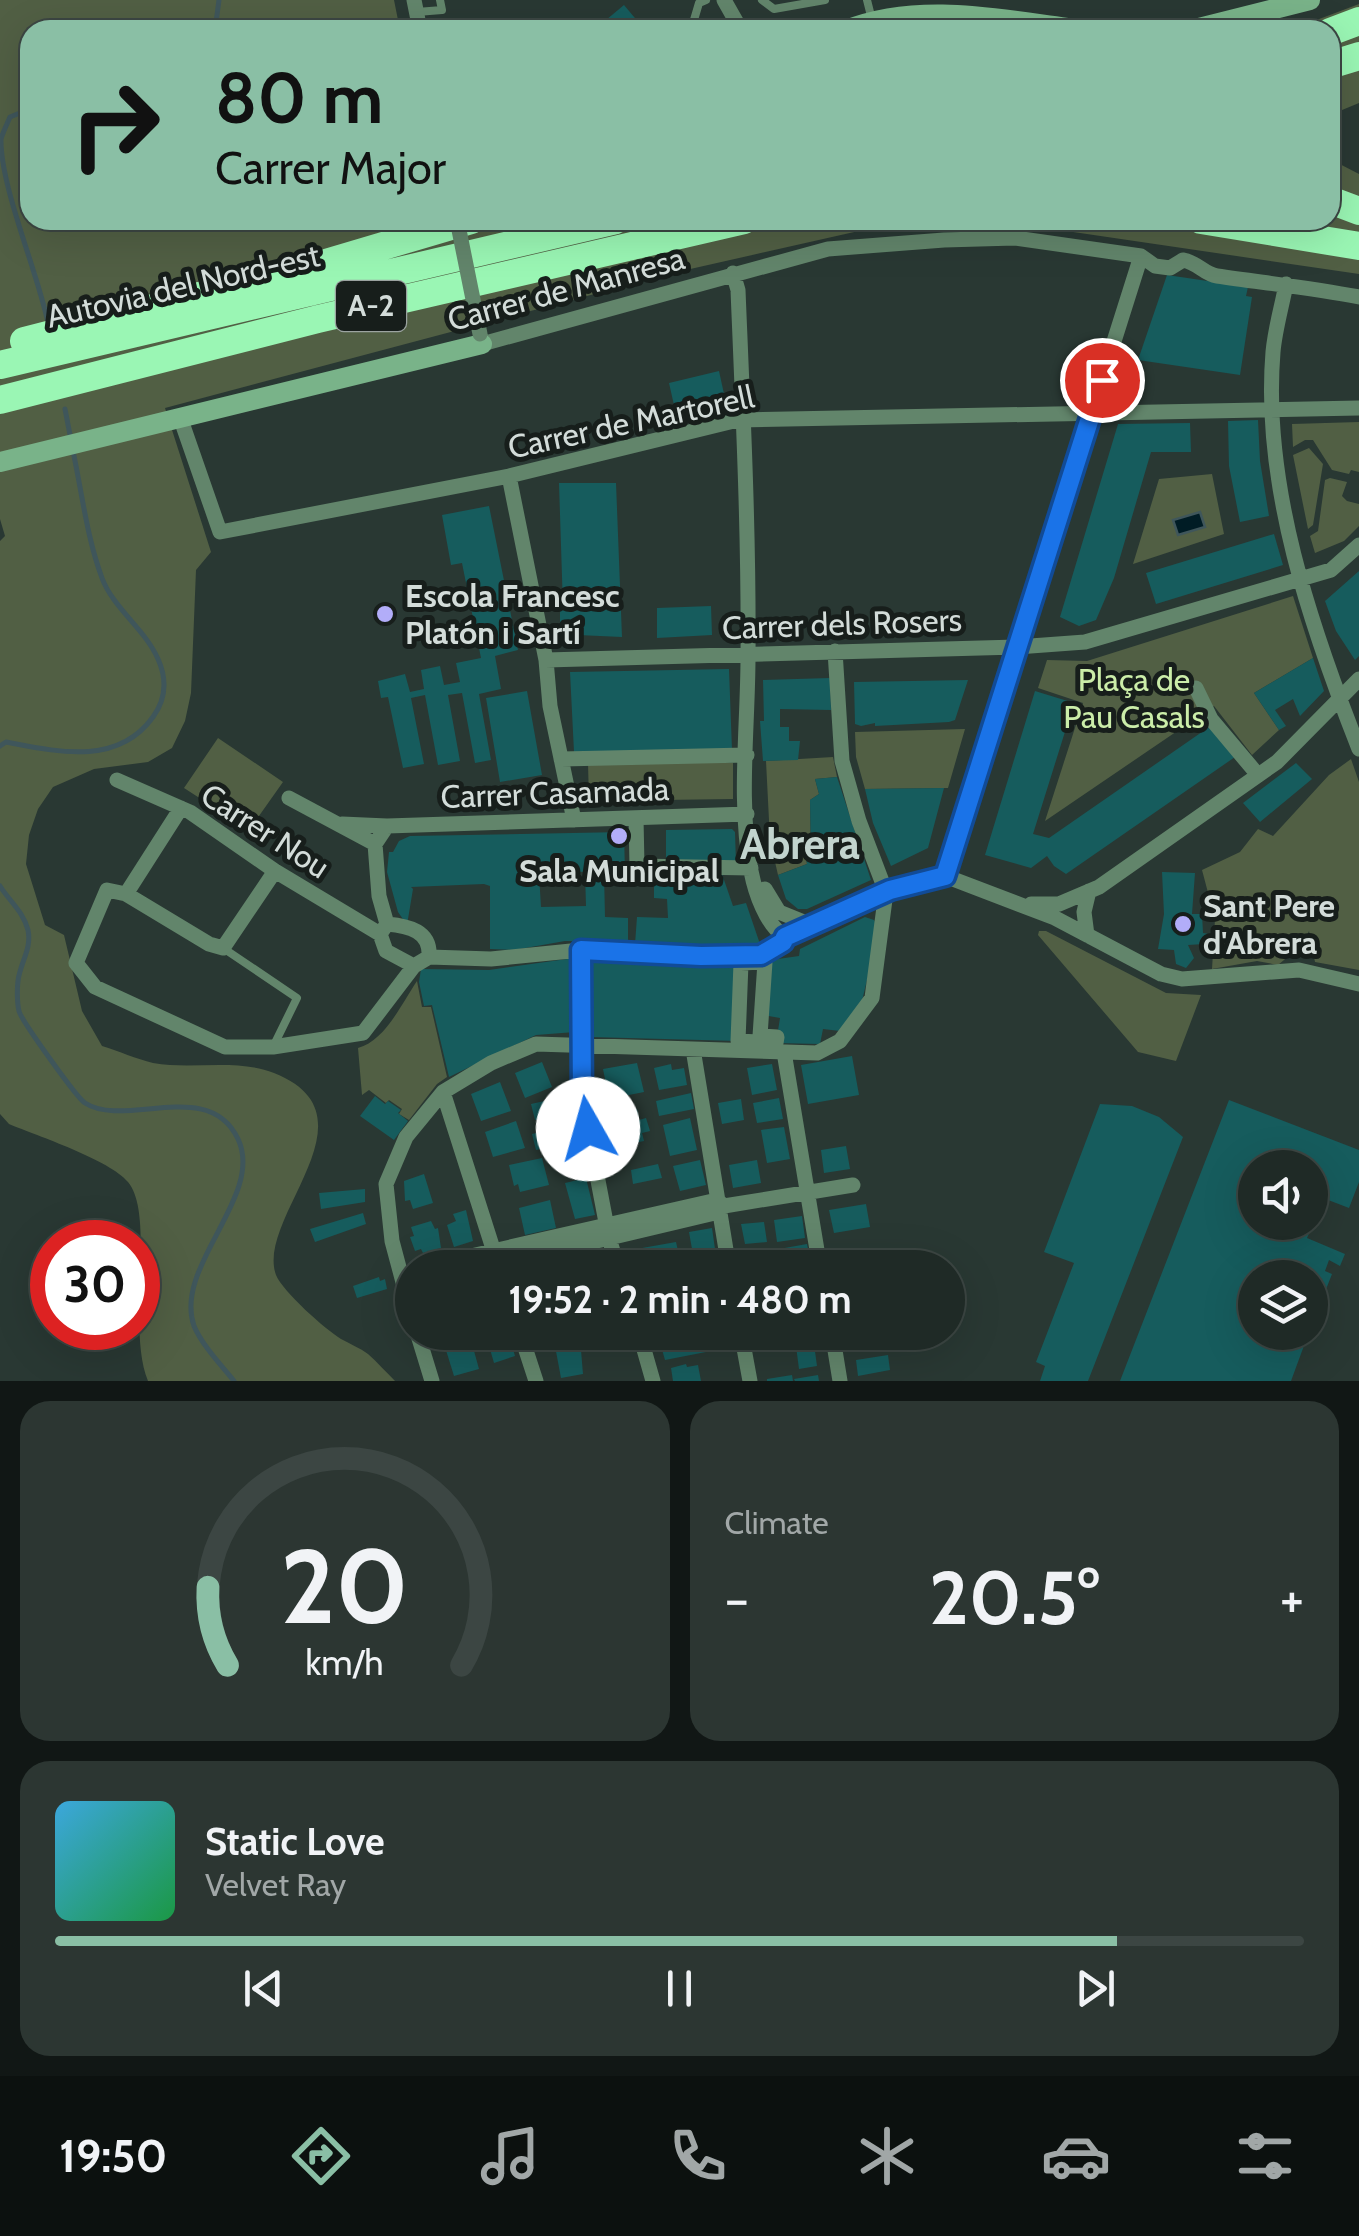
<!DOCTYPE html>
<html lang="en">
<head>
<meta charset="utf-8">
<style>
  :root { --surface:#1f2a26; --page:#2c3632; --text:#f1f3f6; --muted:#a1a7a7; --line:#3c4643; --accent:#8abfa5 }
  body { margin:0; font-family:Cabin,sans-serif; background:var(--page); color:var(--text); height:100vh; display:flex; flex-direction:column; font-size:38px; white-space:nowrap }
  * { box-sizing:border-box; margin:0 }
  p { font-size:32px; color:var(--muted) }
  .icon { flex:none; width:55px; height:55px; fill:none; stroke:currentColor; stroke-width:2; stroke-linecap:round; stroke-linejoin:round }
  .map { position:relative; height:1381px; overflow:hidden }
  .side { display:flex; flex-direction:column; gap:20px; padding:20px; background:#111715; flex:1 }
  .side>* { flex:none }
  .banner { position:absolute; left:20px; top:20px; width:1320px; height:210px; border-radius:30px; box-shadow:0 10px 40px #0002,0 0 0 2px var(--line); background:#8abfa5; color:#111; overflow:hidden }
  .tools { position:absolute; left:1238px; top:1150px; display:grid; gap:20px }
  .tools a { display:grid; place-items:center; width:90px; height:90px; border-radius:50%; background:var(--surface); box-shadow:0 10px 40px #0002,0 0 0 2px var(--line); font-size:50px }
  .speed { position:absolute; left:30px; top:1220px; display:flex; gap:20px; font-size:50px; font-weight:700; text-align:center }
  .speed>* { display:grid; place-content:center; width:130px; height:130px; border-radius:50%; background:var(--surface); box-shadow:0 10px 40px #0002,0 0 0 2px var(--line); line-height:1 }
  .speed .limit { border:15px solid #d22; background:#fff; color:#111 }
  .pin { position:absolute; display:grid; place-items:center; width:85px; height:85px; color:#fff; margin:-42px; border:5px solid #fff; border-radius:50%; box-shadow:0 2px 10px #0007 }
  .me { position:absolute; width:110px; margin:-55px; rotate:353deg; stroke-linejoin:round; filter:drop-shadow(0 0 8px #0008) }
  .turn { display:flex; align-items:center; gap:35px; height:210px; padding:0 30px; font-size:45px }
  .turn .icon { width:130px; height:130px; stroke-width:2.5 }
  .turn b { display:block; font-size:70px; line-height:85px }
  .big { font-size:75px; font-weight:700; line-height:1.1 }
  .side .card { flex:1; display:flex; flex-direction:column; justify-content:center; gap:15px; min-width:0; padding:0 35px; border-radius:30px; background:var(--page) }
  .side .dial { align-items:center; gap:0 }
  .dial svg { height:260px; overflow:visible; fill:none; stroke:var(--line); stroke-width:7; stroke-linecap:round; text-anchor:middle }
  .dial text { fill:var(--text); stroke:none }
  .song { display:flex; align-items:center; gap:30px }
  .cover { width:120px; height:120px; border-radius:15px; background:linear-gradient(135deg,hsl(200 70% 55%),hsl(140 70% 35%)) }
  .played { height:10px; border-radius:5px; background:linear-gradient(90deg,var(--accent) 85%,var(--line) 85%) }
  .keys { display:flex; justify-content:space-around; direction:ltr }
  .heat { display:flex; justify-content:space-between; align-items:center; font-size:55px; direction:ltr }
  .side .tiles { flex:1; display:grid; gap:20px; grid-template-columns:1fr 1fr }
  .card:last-child { grid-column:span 2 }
  .trip { position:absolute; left:395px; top:1250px; width:570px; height:100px; border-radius:50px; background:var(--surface); box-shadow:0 10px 40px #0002,0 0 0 2px var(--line); font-weight:700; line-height:100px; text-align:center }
  .dock { display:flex; height:160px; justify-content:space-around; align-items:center; background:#0c110f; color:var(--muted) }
  .dock .icon { width:70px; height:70px }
  .dock .selected { color:var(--accent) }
  .dock b { font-size:45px; color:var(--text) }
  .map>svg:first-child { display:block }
  .green { fill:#515f44 }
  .water { fill:#001c25; stroke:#3f565b; stroke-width:2.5 }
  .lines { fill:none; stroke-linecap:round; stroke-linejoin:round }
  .stream { stroke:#3f565b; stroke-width:5 }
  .building { fill:#165c5d; fill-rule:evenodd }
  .lane { stroke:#62856b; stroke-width:8 }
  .street { stroke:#62856b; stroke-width:15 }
  .secondary { stroke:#79b389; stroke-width:20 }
  .highway { stroke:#9af6b4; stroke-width:28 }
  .street-bridge { stroke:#62856b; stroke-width:15 }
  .route-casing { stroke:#114b97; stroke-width:25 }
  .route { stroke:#1a73e8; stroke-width:18 }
  .poi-dot { fill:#b2adf9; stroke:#171e1b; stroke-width:4 }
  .labels { text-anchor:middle; stroke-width:10; stroke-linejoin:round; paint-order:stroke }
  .shield { fill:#171e1b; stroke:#9ba3a0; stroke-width:2.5 }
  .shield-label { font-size:30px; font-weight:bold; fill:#d3dcd9 }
  .street-label { font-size:32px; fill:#d3dcd9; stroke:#171e1b }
  .poi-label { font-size:32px; font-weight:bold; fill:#d3dcd9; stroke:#171e1b; text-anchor:start }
  .park-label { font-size:32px; fill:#cbeda9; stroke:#171e1b }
  .district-label { font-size:42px; font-weight:bold; fill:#c2d4ce; stroke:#171e1b }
</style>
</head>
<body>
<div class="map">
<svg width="1359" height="1381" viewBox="0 0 1359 1381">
  <rect width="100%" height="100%" fill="#293833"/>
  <path class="green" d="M0 0H394L400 30H30V220H1330V159L1359 174V274L1046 228H872L677 272 165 408 211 552 196 570 191 693 185 721 172 748 148 762 94 769 53 787 38 809 29 835 26 864 45 925 64 935 82 1011 102 1046C119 1051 136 1059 153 1063 193 1070 235 1058 274 1073 382 1116 255 1217 276 1275 283 1292 325 1329 341 1339 350 1344 360 1348 368 1354 377 1362 386 1372 395 1381H148C126 1328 156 1216 128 1182 110 1160 38 1136 9 1124L0 1114V541L5 536 0 519Z
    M1359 4V103L1330 115V30H1290Z
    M1359 422V472L1351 470 1349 474 1332 470 1313 440H1305L1293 447 1292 424Z
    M1309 448 1323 464 1313 525 1308 529 1293 455Z
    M1212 474 1224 534 1133 564 1159 479Z
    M1330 478 1347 482 1342 496 1347 501 1359 504V526L1344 541 1315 553 1310 536 1318 531 1325 480Z
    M1293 596 1313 658 1254 693 1279 730 1252 755 1214 706 1045 821 1083 703 1038 688 1047 660 1087 661Z
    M965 729 948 788 865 789 856 757 855 732Z
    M218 738 283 782 249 830 184 788Z
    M833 757 837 777 815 779 819 794 810 800 811 855 806 858 807 864 778 875 770 840 766 761Z
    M1351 759 1359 782V970L1315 962 1309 931 1303 944 1278 965 1257 961 1212 969 1215 919 1202 870 1240 852 1258 829 1273 836 1329 775Z
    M588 763H733V799L589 801Z
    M1039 931H1046L1166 993 1201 995 1176 1061 1138 1052 1038 935Z
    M417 981 422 1007H431L447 1077 437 1084 409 1120 399 1114 402 1109 389 1100 386 1103 369 1090 362 1095 358 1048C385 1041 402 1003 417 981Z"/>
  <path class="water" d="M1200 512 1205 527 1178 535 1173 520Z"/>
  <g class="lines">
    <path class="stream" d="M215 30 219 0
      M30 109 10 117C7 124 3 132 1 139 0 186 38 273 48 323
      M65 409 71 440
      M0 746 6 742C58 752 118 766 153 717 166 699 167 679 158 659 145 629 113 608 102 578 87 538 82 493 73 451
      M0 886C10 902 23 911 28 930 32 949 20 963 18 981 17 989 17 1003 19 1011 21 1020 77 1098 85 1103 125 1129 209 1077 238 1139 265 1196 173 1266 194 1326 202 1345 221 1365 234 1381"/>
  </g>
  <path class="building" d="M624 5 645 30H594Z
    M666 19 675 30H653Z
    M1167 275 1248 287 1246 296 1252 297 1240 375 1138 360Z
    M719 371 726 403 676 414 669 383Z
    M1258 420 1260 461 1269 516 1240 522 1229 466 1228 421Z
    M1190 423 1191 452H1151L1114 578 1096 620 1079 626 1060 617 1118 424Z
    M559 483H616L622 637 578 635V638H560V608H563Z
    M489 506 518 650 495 656 501 689 479 694 491 760 475 763 462 693 448 695 460 761 438 765 425 695 411 698 424 764 403 768 388 697 381 698 378 681 405 674 410 692 424 689 421 670 440 666 444 685 460 682 456 663 481 658 462 563 451 565 442 515Z
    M1274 534 1283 565 1156 604 1146 573Z
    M1359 571V656L1355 660 1336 631 1325 601Z
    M711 606 712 635 657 638V608Z
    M1313 658 1324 691 1300 716 1293 699 1275 710 1286 726 1279 730 1254 693Z
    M729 669 732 750 574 752 570 672Z
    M830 678 831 710 780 709V727H789V741H800L798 760 763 761 760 721H764L763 680Z
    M968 680 955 720 949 722 875 726V723L861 726 855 724 854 682Z
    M527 691 542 775 500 782 486 698Z
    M1035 691 1074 703 1033 834 1049 838 1212 725 1235 757 1066 874 1054 866 1047 856 1031 868 985 855Z
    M1296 763 1312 779 1260 822 1243 803Z
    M837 777 871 880 807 909H798L786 899 778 875 807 864 806 858 811 855 810 800 819 794 815 779Z
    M944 788 928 848 891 866 873 823 865 789Z
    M732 829 735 832 736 864 666 862V830Z
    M624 832 625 874 604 873 605 917 628 918V942L565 941 514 950 490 949V886L484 884 411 887 413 889 407 925 398 912 387 872 389 852H393L399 841 410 836ZM559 871 585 872 586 906 541 907 539 874Z
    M1162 872 1195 873 1192 914H1202L1203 933 1209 934 1208 949 1204 944 1188 945 1194 958 1186 968 1176 964 1174 950 1158 949 1164 914Z
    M642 874H722L733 906 746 903 760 944 704 951 650 949 635 944 637 917 668 918 667 899 654 898V886H642Z
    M865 917 874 920 879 929 862 1001 840 1031 823 1029 820 1044 776 1043 780 1018 763 1015 771 960 799 956 800 949Z
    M574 958 575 1032 536 1035 449 1077 432 1005 424 1006 419 982 421 969 489 970Z
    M588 958 736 962 738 1041 590 1037Z
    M852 1056 859 1095 808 1104 801 1065Z
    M542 1062 552 1087 525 1098 515 1073Z
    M637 1063 644 1092 609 1099 603 1069Z
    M671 1064 672 1070 684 1068 687 1085 659 1090 654 1068Z
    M772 1064 777 1090 752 1095 747 1068Z
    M500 1082 511 1111 481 1121 471 1094Z
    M691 1093 694 1109 659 1116 656 1101Z
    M375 1096 385 1104 388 1101 401 1110 398 1113 408 1121 394 1140 360 1116Z
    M558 1098 562 1113 558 1116 535 1120 531 1104Z
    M779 1098 783 1119 757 1123 753 1103Z
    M741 1099 744 1120 722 1124 718 1103Z
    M1229 1100 1359 1150V1182L1349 1208 1310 1193V1168H1255V1222H1309L1313 1224 1307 1238 1345 1254 1340 1266 1329 1260 1325 1271 1332 1274 1310 1330V1278H1255V1332H1309L1291 1381H1120Z
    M1100 1104 1132 1106 1159 1117 1183 1137 1088 1381H1040L1045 1366 1036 1362 1074 1263 1044 1252Z
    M637 1109 639 1120 646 1118 650 1131 642 1133 644 1141 620 1146 615 1114Z
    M690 1118 697 1150 670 1156 663 1125Z
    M516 1121 525 1148 493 1157 485 1132Z
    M564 1126 568 1143 536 1150 532 1134Z
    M784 1127 790 1159 767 1163 761 1130Z
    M846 1146 850 1169 824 1173 821 1150Z
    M542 1158 549 1185 520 1192 518 1184 514 1186 509 1165Z
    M700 1160 706 1185 680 1191 673 1166Z
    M757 1160 761 1183 733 1188 729 1165Z
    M658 1164 662 1178 633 1184 631 1170Z
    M424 1174 433 1203 413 1209 410 1200 405 1201 404 1181Z
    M586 1178 595 1215 575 1219 565 1183Z
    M365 1189V1202L321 1209 319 1193Z
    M550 1200 556 1228 525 1235 519 1208Z
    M866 1204 870 1227 834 1233 829 1210Z
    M466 1210 473 1241 454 1247 447 1225 456 1221 453 1214Z
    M363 1213 366 1224 315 1242 310 1229Z
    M802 1216 805 1238 777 1242 774 1220Z
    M431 1221 435 1229 438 1228 441 1248 423 1253 421 1249 415 1251 410 1237 414 1236 411 1227Z
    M764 1222 767 1242 745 1244 741 1224Z
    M712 1228 717 1263 695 1266 689 1232Z
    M676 1242 681 1264 644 1268 642 1248Z
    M807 1244 812 1268H782L779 1249Z
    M772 1249 775 1268H748L744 1262V1253Z
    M379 1277 380 1281 385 1279 387 1289 357 1298 353 1286Z
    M485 1332H508L515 1356 494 1363Z
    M549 1332H577V1334L550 1339Z
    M607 1332 610 1346 598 1349 594 1337Z
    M691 1332H703L706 1352 665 1360 659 1339Z
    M796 1332H823V1335L797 1339Z
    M850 1332H879L880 1343 852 1347Z
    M471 1340 479 1369 454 1376 445 1347Z
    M576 1342 578 1350H581L583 1374 561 1378 555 1346Z
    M814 1344 817 1366 799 1369 796 1346Z
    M888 1355 890 1370 858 1376 856 1360Z
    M686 1364 687 1367 698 1365 701 1381H673L671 1368Z
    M792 1375 793 1381H767V1379Z
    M818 1375 819 1381H795L794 1379Z"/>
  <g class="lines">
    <path class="lane" d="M762 0 774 9 825 0
      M867 0 872 20
      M417 12 442 10 440 0
      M691 30 699 3 706 0
      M223 948 297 998 273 1047"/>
    <path class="street" d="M414 0 420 30
      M724 0 741 30
      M733 273 738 290C743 412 749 534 748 657 748 726 738 802 751 871 755 892 766 925 785 937
      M1286 284C1282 306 1275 329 1273 352 1262 485 1311 627 1359 749
      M481 338 482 344 828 249 944 240 1015 238 1141 256 1155 266 1170 268 1183 260C1197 262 1204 274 1217 276 1265 283 1312 288 1359 297
      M180 417 220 532 509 476 738 420 1359 408
      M509 476 546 660 550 706 574 820
      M546 660 1017 647 1085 642 1331 570 1359 545
      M1196 688 1211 719 1258 775
      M561 759 747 755
      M117 780 190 812 275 871 380 934
      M289 798 375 844
      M636 818 637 866 751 868
      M342 824 387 826
      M375 844 387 826 747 814
      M375 844 379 896 387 924
      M275 871 223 948 209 944 126 894 107 890 76 963 95 987 225 1047H273L363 1033 414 966
      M945 876 1141 256
      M765 889 779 912 811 925
      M126 894 181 808
      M1031 904H1059L1099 887 1277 762 1359 679
      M387 924C409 926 431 931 429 957L414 966 386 951 380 934Z
      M1087 935 1084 912 1089 891
      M581 950 582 1097 609 1238 618 1268
      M429 957 491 959 581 950 701 956 761 955 783 942 785 937 890 890 945 876 1055 918 1161 974 1182 979 1299 970 1359 984
      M765 962 760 1036 777 1037 776 1043 738 1041 741 963Z
      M693 1049 729 1268
      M784 1052 820 1268
      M443 1092 495 1255
      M724 1206 853 1185
      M418 1268 717 1200 724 1206 719 1212 483 1268
      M412 1316 392 1241 386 1184 406 1137 443 1092 491 1063 536 1044 817 1053 840 1041 872 998 886 892 859 821 842 761 835 651
      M417 1332 432 1381
      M520 1332 536 1381
      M639 1332 653 1381
      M741 1332 750 1381
      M832 1332 840 1381"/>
    <path class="secondary" d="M846 30C922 0 1007 21 1085 30
      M1191 30 1310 0
      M0 462 482 344"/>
    <path class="highway" d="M1330 32 1359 21
      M1330 65 1359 56
      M1330 200 1359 211
      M1201 220 1359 246
      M24 341 316 266 471 220
      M0 365 616 220
      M0 400 318 319 744 220"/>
    <path class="street-bridge" d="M457 220 480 334"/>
  </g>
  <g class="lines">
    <g class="route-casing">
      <path id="route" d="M588 1129 582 1097 581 950 701 956 761 955 783 942 785 937 890 890 945 876 1102 380"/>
    </g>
    <use href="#route" class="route"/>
  </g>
  <g class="poi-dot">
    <circle cx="385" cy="614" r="10"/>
    <circle cx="619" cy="836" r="10"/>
    <circle cx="1183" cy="924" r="10"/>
  </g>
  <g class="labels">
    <rect class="shield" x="336" y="281" width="70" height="50" rx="8"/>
    <g class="shield-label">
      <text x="371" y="316">A-2</text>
    </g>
    <g class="street-label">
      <text transform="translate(183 286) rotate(-13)" y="11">Autovia del Nord-est</text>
      <text transform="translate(566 289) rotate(-15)" y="11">Carrer de Manresa</text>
      <text transform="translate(631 422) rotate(-12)" y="11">Carrer de Martorell</text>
      <text transform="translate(842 624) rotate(-2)" y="11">Carrer dels Rosers</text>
      <text transform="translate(555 793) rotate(-2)" y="11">Carrer Casamada</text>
      <text transform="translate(265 831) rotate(33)" y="11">Carrer Nou</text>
    </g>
    <g class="poi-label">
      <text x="405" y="607">Escola Francesc<tspan x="405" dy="37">Platón i Sartí</tspan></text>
      <text x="619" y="882" text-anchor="middle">Sala Municipal</text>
      <text x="1203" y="917">Sant Pere<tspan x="1203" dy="37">d'Abrera</tspan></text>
    </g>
    <g class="park-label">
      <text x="1134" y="691">Plaça de<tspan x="1134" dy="37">Pau Casals</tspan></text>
    </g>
    <g class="district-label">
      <text x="800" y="859">Abrera</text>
    </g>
  </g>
</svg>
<div class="tools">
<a><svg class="icon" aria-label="sound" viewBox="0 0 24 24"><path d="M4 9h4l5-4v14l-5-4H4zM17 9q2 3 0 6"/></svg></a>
<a><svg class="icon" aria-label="layers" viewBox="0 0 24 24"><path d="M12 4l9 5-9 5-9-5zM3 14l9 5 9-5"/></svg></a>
</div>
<div class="speed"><div class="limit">30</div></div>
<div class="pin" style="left:1102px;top:380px;background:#d93025"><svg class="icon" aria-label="arrive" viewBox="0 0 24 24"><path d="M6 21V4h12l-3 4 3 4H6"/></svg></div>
<svg class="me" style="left:588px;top:1129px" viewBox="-20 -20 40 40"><circle r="19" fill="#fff"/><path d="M0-13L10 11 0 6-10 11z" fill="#1a73e8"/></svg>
<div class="trip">19:52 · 2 min · 480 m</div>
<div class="banner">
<div class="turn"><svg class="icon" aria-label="right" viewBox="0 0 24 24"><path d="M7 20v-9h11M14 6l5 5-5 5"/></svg><div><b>80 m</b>Carrer Major</div></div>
</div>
</div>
<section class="side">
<div class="tiles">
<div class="card dial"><svg viewBox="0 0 100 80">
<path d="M14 69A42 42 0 1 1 86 69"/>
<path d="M14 69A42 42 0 0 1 8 45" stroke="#8abfa5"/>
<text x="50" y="56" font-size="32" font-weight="700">20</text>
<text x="50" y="72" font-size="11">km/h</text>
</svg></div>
<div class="card"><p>Climate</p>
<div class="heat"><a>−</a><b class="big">20.5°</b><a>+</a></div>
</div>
<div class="card">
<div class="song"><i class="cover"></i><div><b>Static Love</b><p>Velvet Ray</p></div></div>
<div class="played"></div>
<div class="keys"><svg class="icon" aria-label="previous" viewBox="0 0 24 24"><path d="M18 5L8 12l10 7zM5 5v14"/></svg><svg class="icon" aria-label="pause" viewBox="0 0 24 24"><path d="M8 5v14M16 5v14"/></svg><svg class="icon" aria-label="next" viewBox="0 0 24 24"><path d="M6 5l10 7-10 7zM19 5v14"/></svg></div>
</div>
</div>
</section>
<nav class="dock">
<b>19:50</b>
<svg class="icon selected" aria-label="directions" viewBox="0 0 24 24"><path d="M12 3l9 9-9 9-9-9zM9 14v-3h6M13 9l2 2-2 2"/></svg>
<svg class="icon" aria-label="music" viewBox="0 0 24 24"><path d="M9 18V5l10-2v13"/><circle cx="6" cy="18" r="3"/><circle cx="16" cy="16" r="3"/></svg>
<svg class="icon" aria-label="phone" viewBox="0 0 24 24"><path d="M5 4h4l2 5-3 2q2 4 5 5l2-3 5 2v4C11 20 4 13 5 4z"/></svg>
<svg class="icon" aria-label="climate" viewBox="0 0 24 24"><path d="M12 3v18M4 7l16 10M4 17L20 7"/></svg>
<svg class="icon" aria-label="car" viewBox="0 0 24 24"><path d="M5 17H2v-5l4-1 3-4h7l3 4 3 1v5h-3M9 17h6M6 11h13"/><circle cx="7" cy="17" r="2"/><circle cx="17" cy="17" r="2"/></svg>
<svg class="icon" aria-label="filters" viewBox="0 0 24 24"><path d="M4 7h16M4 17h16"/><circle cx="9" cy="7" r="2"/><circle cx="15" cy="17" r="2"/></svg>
</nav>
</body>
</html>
